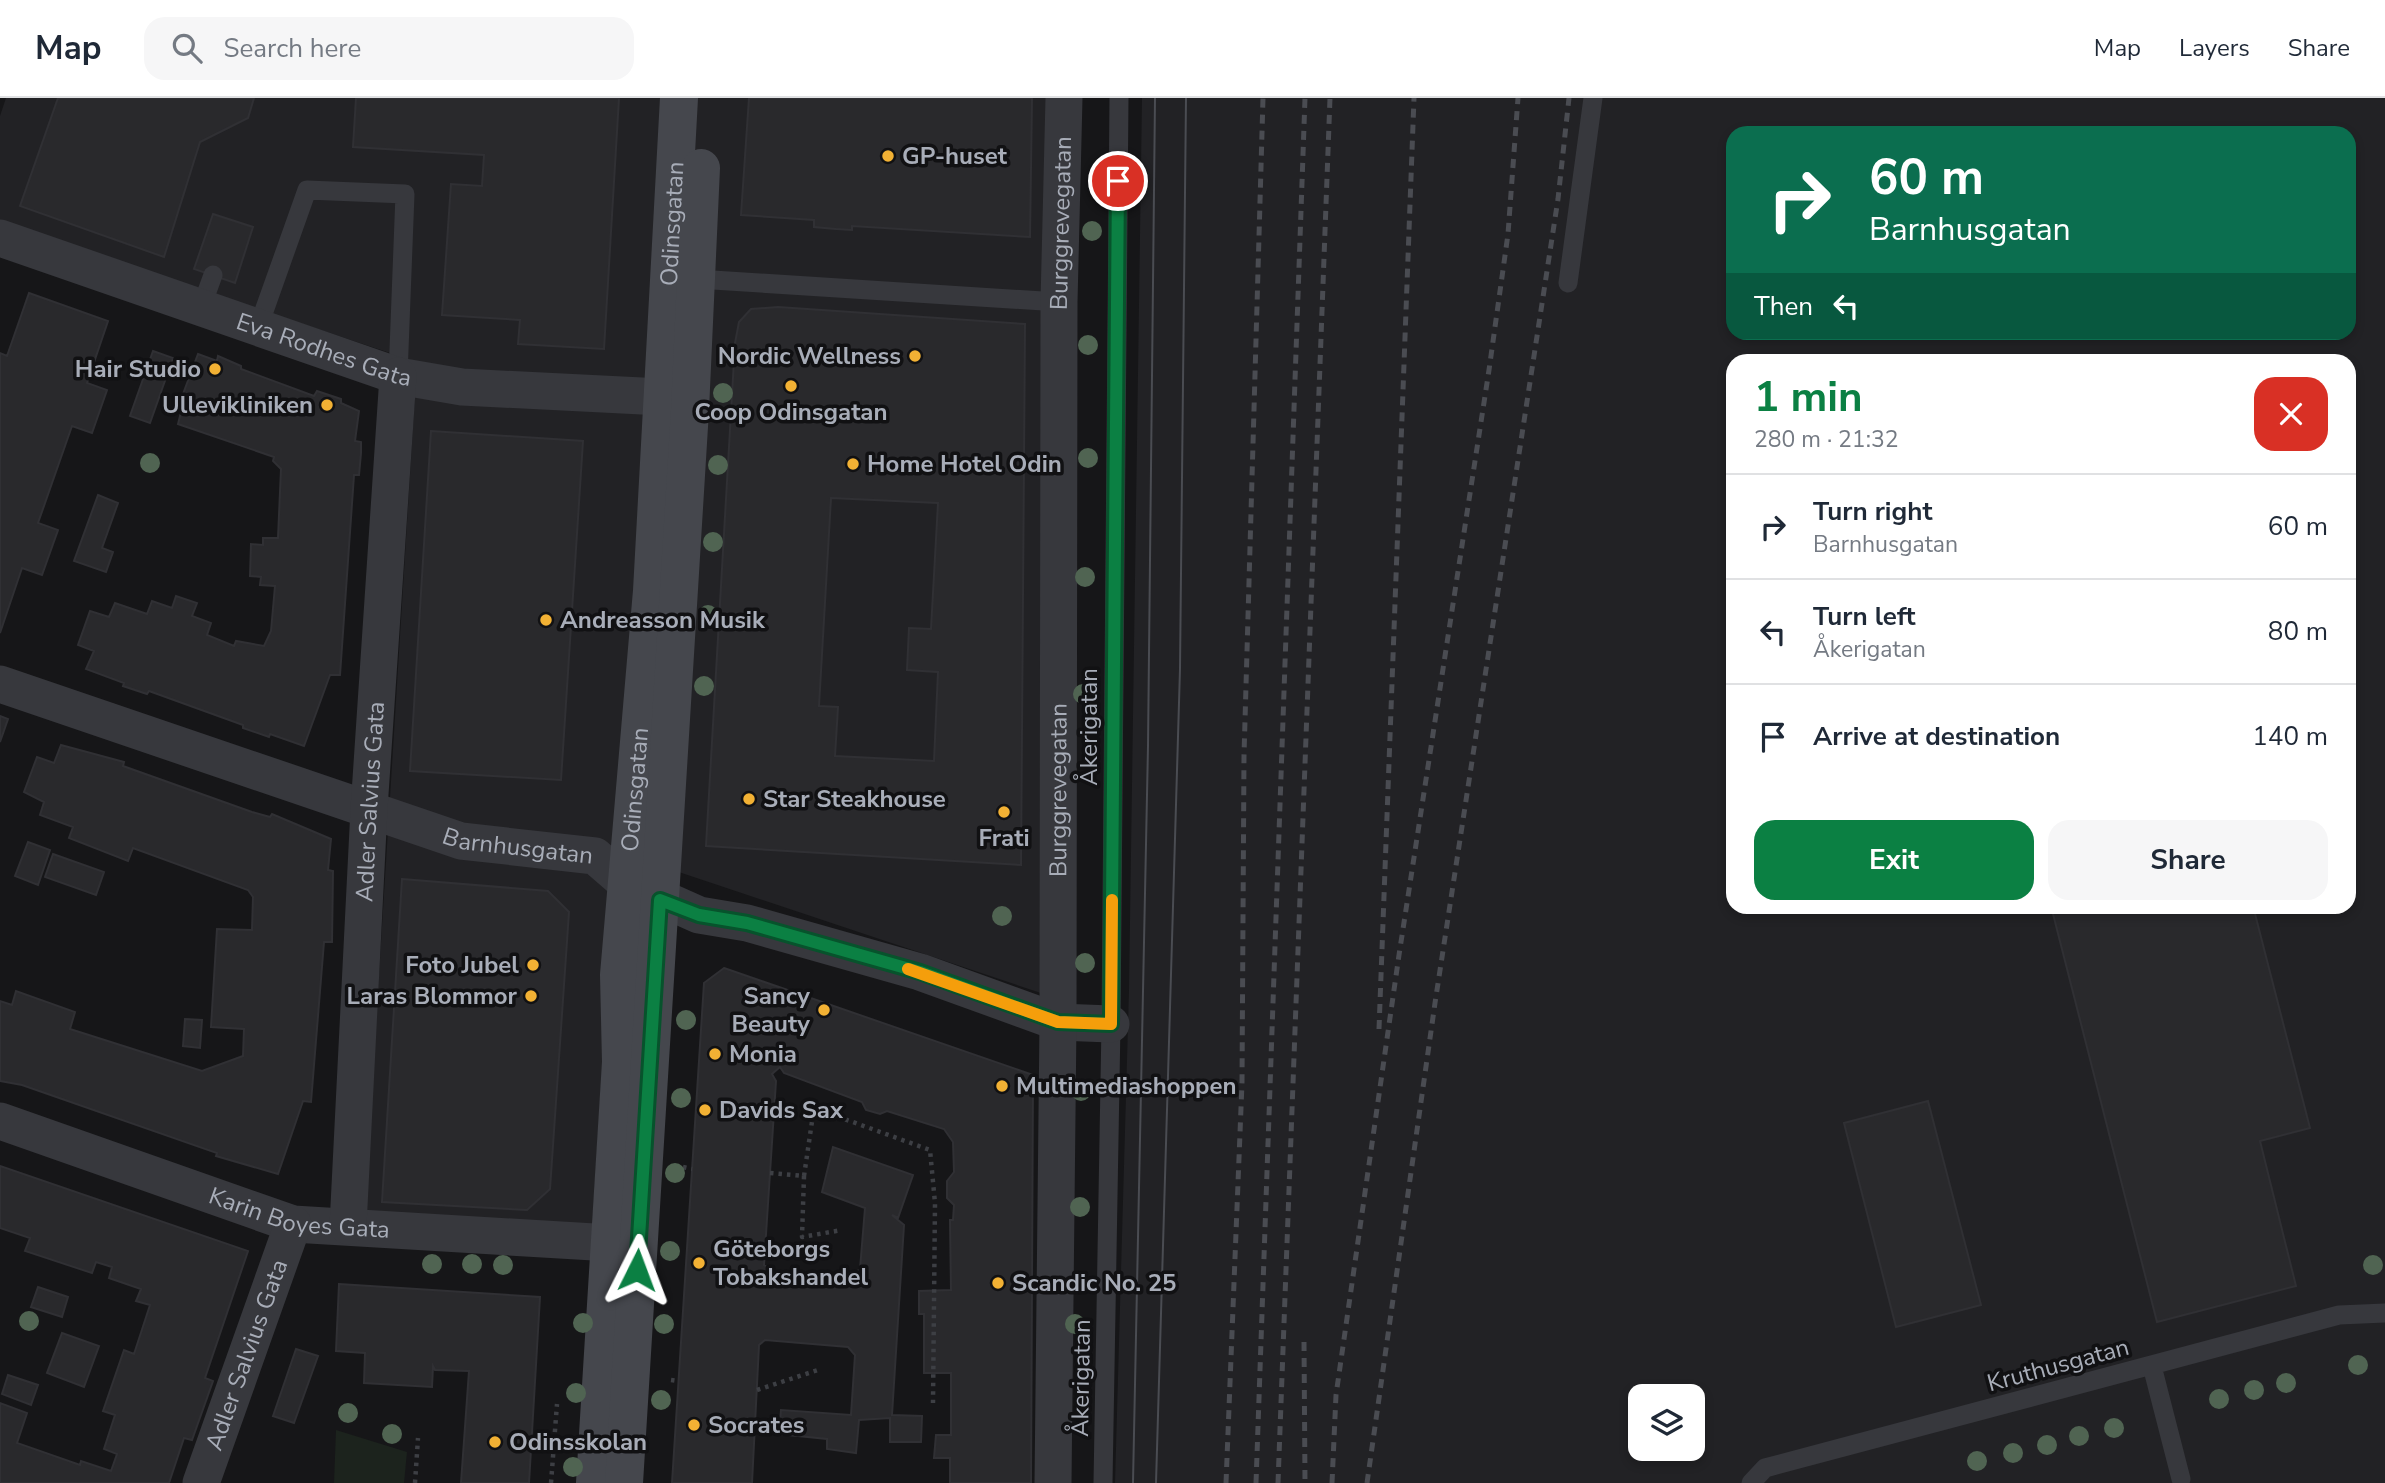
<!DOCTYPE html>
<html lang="en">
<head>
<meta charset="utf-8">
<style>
	:root { --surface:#fff; --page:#f6f6f7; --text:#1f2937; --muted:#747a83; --line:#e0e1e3; --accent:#0b8043 }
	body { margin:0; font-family:"Nunito Sans",sans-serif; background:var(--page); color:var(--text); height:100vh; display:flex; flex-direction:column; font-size:26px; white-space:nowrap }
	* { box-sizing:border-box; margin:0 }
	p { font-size:23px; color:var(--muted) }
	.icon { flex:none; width:38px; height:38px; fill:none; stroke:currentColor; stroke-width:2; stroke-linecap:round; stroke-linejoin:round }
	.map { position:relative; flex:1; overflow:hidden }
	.sheet { position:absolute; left:1726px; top:256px; width:630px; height:560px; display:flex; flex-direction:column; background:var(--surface); border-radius:21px; box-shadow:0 4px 10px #0003 }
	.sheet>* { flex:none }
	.banner { position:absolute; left:1726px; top:28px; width:630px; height:214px; border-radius:21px; box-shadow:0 4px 10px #0003; background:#0b6e4f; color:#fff; overflow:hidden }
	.controls { position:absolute; left:1628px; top:1286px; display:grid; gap:14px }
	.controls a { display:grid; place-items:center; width:77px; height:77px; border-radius:14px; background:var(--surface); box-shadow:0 4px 10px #0003; font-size:35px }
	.pin { position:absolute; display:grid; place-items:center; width:60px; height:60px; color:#fff; margin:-30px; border:4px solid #fff; border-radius:50%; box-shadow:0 2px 7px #0007 }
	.me { position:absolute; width:77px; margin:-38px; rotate:3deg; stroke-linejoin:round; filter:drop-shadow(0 0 5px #0008) }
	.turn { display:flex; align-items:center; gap:24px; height:147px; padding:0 28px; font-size:32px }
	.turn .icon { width:91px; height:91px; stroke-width:2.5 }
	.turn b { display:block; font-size:49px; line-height:60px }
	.then { display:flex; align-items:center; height:66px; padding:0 28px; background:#0003; gap:14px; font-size:26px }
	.round { display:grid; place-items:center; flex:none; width:74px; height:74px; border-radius:21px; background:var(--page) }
	.head { display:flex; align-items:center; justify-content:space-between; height:119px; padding:0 28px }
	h1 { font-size:42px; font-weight:700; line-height:52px; color:var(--accent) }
	.primary-button { display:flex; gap:14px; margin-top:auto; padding:14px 28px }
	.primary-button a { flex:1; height:80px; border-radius:21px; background:var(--accent); color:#fff; font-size:28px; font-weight:700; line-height:80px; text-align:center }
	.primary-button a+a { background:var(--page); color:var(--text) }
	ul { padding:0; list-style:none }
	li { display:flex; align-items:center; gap:21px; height:105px; padding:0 28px; border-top:2px solid var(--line) }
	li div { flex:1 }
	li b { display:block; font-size:26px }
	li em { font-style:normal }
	header { display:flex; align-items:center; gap:42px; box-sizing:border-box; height:98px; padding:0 35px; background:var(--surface); border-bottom:2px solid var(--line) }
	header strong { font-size:33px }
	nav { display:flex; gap:38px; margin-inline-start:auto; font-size:24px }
	.search { width:490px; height:63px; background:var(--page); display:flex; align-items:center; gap:18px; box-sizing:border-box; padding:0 24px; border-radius:21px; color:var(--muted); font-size:26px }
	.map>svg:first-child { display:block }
	.built { fill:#222225; fill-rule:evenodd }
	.green { fill:#1c231d }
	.building { fill:#29292c; stroke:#303034; stroke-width:2; fill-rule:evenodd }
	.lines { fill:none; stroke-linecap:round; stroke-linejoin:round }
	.path { stroke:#3d3f44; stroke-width:4.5; stroke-dasharray:3.5 5; stroke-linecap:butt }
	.lane { stroke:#37383d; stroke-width:19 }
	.street { stroke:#37383d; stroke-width:37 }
	.secondary { stroke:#45474d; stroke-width:38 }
	.tram { stroke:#4a4c52; stroke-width:2 }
	.rail { stroke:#4a4c52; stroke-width:5; stroke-dasharray:9 7; stroke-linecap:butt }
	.tree { fill:#506452 }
	.route-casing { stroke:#07532c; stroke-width:18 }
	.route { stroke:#0b8043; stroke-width:12 }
	.slow { stroke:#f59e0b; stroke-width:12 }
	.poi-dot { fill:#f2b134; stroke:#111113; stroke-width:2.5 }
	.labels { text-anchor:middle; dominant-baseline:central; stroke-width:7; stroke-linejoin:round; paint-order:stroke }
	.poi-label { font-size:24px; font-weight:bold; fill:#a8adb8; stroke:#111113; text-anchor:start }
	.street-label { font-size:24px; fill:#a8adb8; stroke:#111113 }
</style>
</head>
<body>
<header>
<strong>Map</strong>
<div class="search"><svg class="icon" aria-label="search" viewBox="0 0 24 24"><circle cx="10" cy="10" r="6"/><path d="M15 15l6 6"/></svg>Search here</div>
<nav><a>Map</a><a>Layers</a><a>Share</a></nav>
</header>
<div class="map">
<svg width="2385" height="1385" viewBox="0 0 2385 1385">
	<rect width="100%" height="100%" fill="#161618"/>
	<!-- built -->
	<path class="built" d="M6,0H1075L1068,904L616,753L592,1129L364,1119L417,264L0,125V18Z
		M1142,0H2385V1385H1115L1129,892ZM1732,35H2348V234H1732ZM1732,262H2348V808H1732ZM1640,1298H1692V1351H1640Z"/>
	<!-- green -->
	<path class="green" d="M336,1332L407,1354L404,1385H334Z"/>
	<!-- building -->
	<path class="building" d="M58,0H254L248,20L200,44L164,159L20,108Z
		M356,0H619L604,251L518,246L520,222L442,217L451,86L482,88L484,57L353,49Z
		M749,0H1032L1030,139L852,128V132L836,131L814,129V122L741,117Z
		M213,116L253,129L235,185L194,171Z
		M29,195L108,223L87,285L107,292L92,335L72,328L38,425L58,432L42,477L22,470L0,535V255L7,258Z
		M778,209L1025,226L1021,767L706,748L735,245L739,224L751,211ZM831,400L938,405L931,531L909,530L907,572L938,574L934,663L835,658L838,609L819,608Z
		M153,253L173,260L150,325L130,318Z
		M198,256L217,263L218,258L241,268V271L314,298L317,293L341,301V305L359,313L355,343L361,344V355L359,377H354L340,577H330L304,648L270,636L269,639L243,630V627L149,593L147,596L123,588L124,585L86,571L94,553L78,547L90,513L109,519L115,505L147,516L152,503L172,510L176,498L197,505L192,518L211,525L207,537L234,548L236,543L264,548L271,533L275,488L260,487L261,479L250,478L251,446L263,447V440H278L281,371L273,363L274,359L178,326L181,314L177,312Z
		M431,333L583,343L561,682L410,673Z
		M98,397L118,405L102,450L113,454L106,474L74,463Z
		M0,618L8,621L0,644Z
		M61,647L124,664L123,668L252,714L270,719L272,716L331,741L328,772L333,773L332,844H324L311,1004L303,1003L278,1076L216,1058L217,1055L22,987L0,983V903L12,907L16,893L75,914L70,931L202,973L243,958L244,931L211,929L217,831L252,832L253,799L248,792L133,750L128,763L69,740L73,729L40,717L44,704L24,694L37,659L54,665Z
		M28,744L50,752L38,787L15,778Z
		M53,756L104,774L96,797L45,779Z
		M402,781L548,793L569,814L550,1091L527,1112L382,1104Z
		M2051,808H2253L2310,1030L2260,1043L2296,1188L2157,1224Z
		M724,870L1033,977L1031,1385H950V1360H934L936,1337H951V1275H924V1216H919V1193L951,1192L950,1122H953L954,1107L947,1100V1083L954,1074L953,1044L944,1031L887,1013L880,1016L866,1012L862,1004L784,975L780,969L772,976L776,983L764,1167L773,1173L850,1179L860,1171L865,1110L822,1094L833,1049L913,1077L898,1120L892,1117L904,1127L892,1317L922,1318L921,1344H890V1320L859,1322L856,1355L827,1351V1341L779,1336L781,1312L851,1317L855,1257L848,1249L765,1242L759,1247L752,1385H672L704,885Z
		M185,921L202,922L200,950L183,948Z
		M1928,1003L1981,1207L1896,1229L1844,1025Z
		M0,1068L248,1153L205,1280L213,1283L192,1342L184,1340L169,1385H0V1305L27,1315L17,1345L80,1367L81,1363L111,1373L117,1356L104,1351L115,1317L103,1313L124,1252L134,1256L150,1207L136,1203L141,1191L109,1180L112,1169L96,1164L92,1175L25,1153L30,1140L0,1130Z
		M339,1186L540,1199L529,1385H461L469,1273L435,1272L433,1268L432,1289L364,1285L365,1255L336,1253Z
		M38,1189L68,1199L62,1219L31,1209Z
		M62,1235L99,1248L84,1289L47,1275Z
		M296,1251L318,1258L294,1325L273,1318Z
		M8,1277L38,1287L31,1307L2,1296Z"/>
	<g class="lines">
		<!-- path -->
		<path class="path" d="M683,1069L692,1071
			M770,1075L804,1078L802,1139L842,1132
			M804,1078L814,1010L930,1052L935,1105L933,1305
			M671,1282L678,1283
			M757,1292L821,1271
			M415,1385L418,1340
			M551,1385L557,1306"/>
		<!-- lane -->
		<path class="lane" d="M697,181L1059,204
			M1568,185L1593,0
			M201,210L213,177
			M258,230L307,92L405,96L398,278
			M2152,1268L2181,1381
			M1103,1385L1111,926L1119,0
			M1751,1385L1765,1370L2339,1217L2385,1215"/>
		<!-- street -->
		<g class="street">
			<path id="s1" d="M0,140L398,278L462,289L662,299"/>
			<path id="s2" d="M0,586L461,743L595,758L625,784L699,817L747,825L920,874L1058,924L1111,926"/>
			<path id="s3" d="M0,1023L293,1126L611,1145"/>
			<path id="s4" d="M348,1128L369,711L398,278"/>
			<path id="s5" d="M201,1385L293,1126"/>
			<path id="s6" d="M1053,1385L1058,924L1059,204L1064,0"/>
		</g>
		<!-- secondary -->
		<g class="secondary">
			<path id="s7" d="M595,1385L621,964L619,877L652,493L679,0"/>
			<path d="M624,1385L690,312L701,70"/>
		</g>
		<!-- tram -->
		<path class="tram" d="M1133,1385L1148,648L1155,0
			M1156,1385L1180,571L1186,0"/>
		<!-- rail -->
		<path class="rail" d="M1379,931L1414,0
			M1304,1244L1305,1385
			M1226,1385L1242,985L1244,657L1263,0
			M1256,1385L1305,0
			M1278,1385L1330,0
			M1332,1385L1336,1297L1399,857L1489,272L1508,136L1518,0
			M1367,1385L1435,905L1558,101L1569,0"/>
	</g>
	<!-- trees -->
	<g class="tree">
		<circle cx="1092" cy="133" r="10"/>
		<circle cx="1088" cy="247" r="10"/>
		<circle cx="723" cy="295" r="10"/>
		<circle cx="1088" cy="360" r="10"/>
		<circle cx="150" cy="365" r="10"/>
		<circle cx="718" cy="367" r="10"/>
		<circle cx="713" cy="444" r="10"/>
		<circle cx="1085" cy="479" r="10"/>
		<circle cx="708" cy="517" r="10"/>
		<circle cx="704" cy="588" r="10"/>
		<circle cx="1083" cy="596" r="10"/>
		<circle cx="1002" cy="818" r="10"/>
		<circle cx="1085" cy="865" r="10"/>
		<circle cx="686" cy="922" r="10"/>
		<circle cx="1081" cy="993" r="10"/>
		<circle cx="681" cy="1000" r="10"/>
		<circle cx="675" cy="1075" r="10"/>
		<circle cx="1080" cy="1109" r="10"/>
		<circle cx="670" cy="1153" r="10"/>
		<circle cx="432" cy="1166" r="10"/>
		<circle cx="472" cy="1166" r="10"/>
		<circle cx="503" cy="1167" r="10"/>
		<circle cx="2373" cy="1167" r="10"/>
		<circle cx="29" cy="1223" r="10"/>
		<circle cx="583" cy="1225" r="10"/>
		<circle cx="664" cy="1226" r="10"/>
		<circle cx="1075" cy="1226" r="10"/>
		<circle cx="2358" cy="1267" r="10"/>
		<circle cx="2286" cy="1285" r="10"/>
		<circle cx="2254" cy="1292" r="10"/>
		<circle cx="576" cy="1295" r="10"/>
		<circle cx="2219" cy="1301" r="10"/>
		<circle cx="661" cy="1302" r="10"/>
		<circle cx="348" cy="1315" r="10"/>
		<circle cx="2114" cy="1330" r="10"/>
		<circle cx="392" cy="1336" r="10"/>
		<circle cx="2079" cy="1338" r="10"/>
		<circle cx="2047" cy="1347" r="10"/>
		<circle cx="2013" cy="1355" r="10"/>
		<circle cx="1977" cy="1363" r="10"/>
		<circle cx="573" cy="1369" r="10"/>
	</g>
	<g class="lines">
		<defs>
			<path id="route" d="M637,1172L660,802L699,817L747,825L920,874L1058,924L1111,926L1118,83"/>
		</defs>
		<!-- route casing -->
		<use href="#route" class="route-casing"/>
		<!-- route -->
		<use href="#route" class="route"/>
		<!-- slow -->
		<path class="slow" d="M908,871L1058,924L1111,926L1112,802"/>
	</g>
	<!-- markers -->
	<g class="poi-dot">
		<circle cx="888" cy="58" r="7"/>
		<circle cx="915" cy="258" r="7"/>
		<circle cx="215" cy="271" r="7"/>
		<circle cx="791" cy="288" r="7"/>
		<circle cx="327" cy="307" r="7"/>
		<circle cx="853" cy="366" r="7"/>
		<circle cx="546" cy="522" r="7"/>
		<circle cx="749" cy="701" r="7"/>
		<circle cx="1004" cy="714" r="7"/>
		<circle cx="533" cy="867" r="7"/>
		<circle cx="531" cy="898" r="7"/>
		<circle cx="824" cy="912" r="7"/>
		<circle cx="715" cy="956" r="7"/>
		<circle cx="1002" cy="988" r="7"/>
		<circle cx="705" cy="1012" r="7"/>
		<circle cx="699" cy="1165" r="7"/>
		<circle cx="998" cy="1185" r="7"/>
		<circle cx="694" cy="1327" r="7"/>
		<circle cx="495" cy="1344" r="7"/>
	</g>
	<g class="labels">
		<!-- poi labels -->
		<g class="poi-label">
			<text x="902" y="58">GP-huset</text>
			<text x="901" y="258" text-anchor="end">Nordic Wellness</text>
			<text x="201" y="271" text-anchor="end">Hair Studio</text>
			<text x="313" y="307" text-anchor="end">Ullevikliniken</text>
			<text x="791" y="314" text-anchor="middle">Coop Odinsgatan</text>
			<text x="867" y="366">Home Hotel Odin</text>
			<text x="560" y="522">Andreasson Musik</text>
			<text x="763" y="701">Star Steakhouse</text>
			<text x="1004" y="740" text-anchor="middle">Frati</text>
			<text x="519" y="867" text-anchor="end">Foto Jubel</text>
			<text x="517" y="898" text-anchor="end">Laras Blommor</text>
			<text x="810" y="898" text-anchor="end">Sancy<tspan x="810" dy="28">Beauty</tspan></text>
			<text x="729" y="956">Monia</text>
			<text x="1016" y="988">Multimediashoppen</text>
			<text x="719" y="1012">Davids Sax</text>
			<text x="713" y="1151">Göteborgs<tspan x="713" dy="28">Tobakshandel</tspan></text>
			<text x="1012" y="1185">Scandic No. 25</text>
			<text x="708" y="1327">Socrates</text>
			<text x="509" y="1344">Odinsskolan</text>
		</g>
		<!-- street labels -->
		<g class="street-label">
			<text stroke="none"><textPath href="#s6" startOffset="1260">Burggrevegatan</textPath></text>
			<text stroke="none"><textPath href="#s7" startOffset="1262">Odinsgatan</textPath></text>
			<text stroke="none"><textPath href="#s1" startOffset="343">Eva Rodhes Gata</textPath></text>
			<text transform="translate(1089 629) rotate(-90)">Åkerigatan</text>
			<text stroke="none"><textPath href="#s7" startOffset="695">Odinsgatan</textPath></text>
			<text stroke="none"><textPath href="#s6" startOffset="693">Burggrevegatan</textPath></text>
			<text stroke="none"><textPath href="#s4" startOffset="425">Adler Salvius Gata</textPath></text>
			<text stroke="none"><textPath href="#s2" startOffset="544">Barnhusgatan</textPath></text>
			<text stroke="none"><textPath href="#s3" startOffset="315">Karin Boyes Gata</textPath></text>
			<text stroke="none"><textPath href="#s5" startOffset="136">Adler Salvius Gata</textPath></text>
			<text transform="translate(2058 1267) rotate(-15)">Kruthusgatan</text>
			<text transform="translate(1081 1280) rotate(-89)">Åkerigatan</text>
		</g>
	</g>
</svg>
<div class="controls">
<a><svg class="icon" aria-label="layers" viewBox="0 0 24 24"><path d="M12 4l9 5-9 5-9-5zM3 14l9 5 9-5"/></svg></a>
</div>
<div class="pin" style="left:1118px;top:83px;background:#d93025"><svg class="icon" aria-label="arrive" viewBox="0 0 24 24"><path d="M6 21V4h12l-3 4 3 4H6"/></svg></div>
<svg class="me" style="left:637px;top:1172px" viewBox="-20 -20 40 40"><path d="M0-17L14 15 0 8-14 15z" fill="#0b8043" stroke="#fff" stroke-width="4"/></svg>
<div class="banner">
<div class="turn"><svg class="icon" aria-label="right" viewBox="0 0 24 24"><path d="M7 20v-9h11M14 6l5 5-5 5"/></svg><div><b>60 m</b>Barnhusgatan</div></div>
<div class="then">Then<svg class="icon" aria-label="left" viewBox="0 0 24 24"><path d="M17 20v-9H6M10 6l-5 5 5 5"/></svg></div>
</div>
<section class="sheet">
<div class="head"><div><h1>1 min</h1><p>280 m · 21:32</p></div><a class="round" style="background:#d93025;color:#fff"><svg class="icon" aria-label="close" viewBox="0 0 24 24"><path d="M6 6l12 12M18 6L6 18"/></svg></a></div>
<ul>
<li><svg class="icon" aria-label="right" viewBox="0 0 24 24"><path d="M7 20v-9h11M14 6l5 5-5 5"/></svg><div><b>Turn right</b><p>Barnhusgatan</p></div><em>60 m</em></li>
<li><svg class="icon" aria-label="left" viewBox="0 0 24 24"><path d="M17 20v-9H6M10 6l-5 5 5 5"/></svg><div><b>Turn left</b><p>Åkerigatan</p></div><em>80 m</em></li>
<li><svg class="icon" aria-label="arrive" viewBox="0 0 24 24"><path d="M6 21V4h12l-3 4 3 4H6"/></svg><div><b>Arrive at destination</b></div><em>140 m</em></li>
</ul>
<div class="primary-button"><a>Exit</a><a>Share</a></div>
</section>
</div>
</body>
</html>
